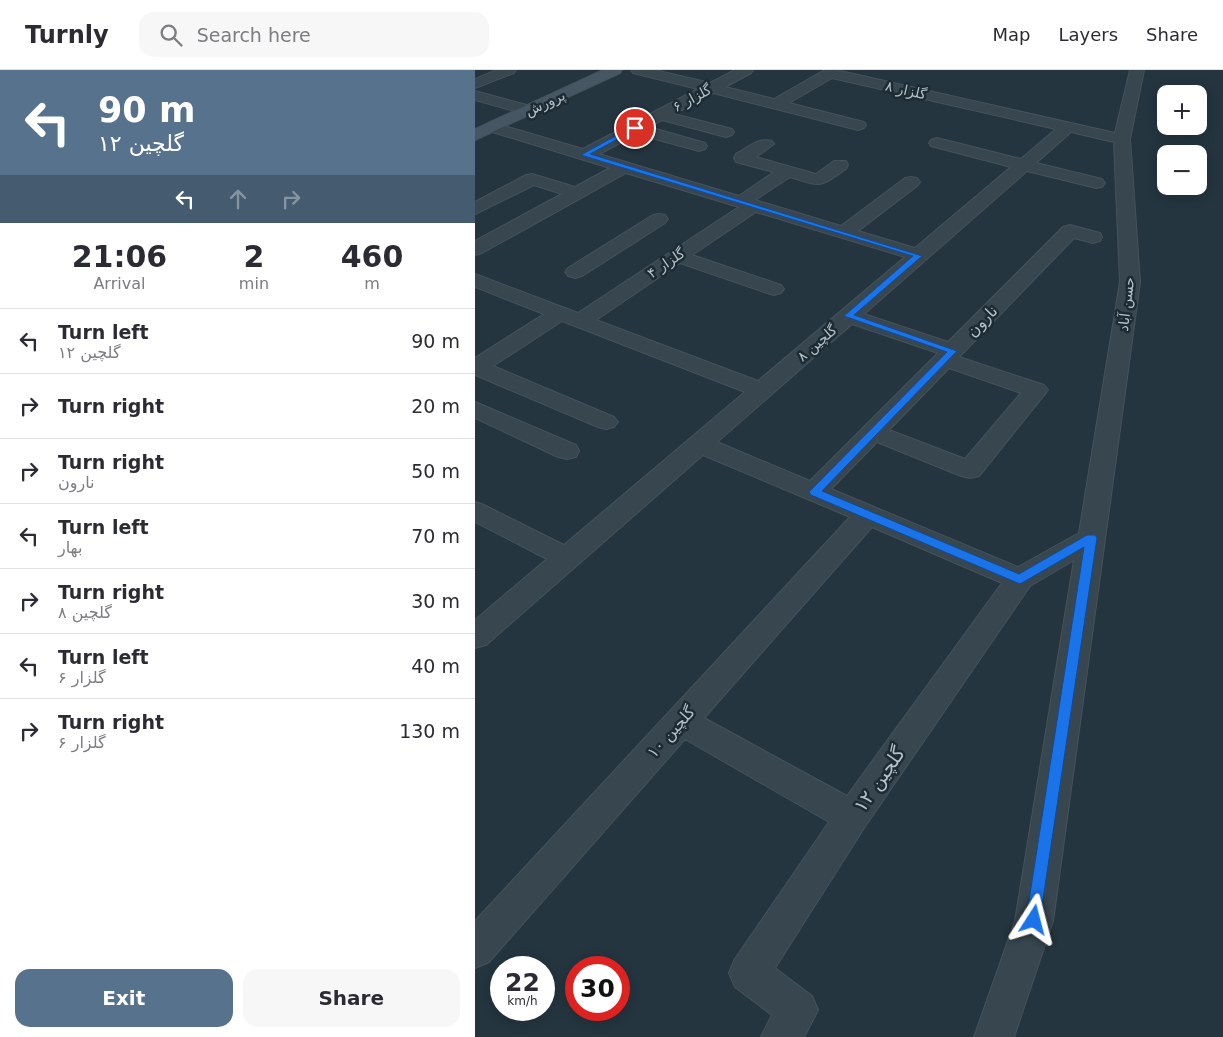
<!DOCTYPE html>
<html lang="en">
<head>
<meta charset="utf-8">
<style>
	:root { --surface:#fff; --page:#f7f7f7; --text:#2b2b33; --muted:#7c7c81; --line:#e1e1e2; --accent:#56728c }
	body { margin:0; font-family:"DejaVu Sans",Cairo,sans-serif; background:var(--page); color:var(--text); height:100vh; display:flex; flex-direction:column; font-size:19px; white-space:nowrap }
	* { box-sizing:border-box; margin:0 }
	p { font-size:16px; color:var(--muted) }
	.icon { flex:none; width:28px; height:28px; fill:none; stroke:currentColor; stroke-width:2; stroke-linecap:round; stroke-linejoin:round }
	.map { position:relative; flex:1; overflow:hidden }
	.drawer { display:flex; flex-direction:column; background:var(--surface); width:475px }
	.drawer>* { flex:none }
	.top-card { background:#56728c; color:#fff; overflow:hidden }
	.fabs { position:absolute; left:682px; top:15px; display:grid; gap:10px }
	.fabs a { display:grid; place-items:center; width:50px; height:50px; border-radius:10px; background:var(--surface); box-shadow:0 2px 12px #0003; font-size:25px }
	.speed { position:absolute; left:15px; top:886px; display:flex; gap:10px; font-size:25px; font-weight:700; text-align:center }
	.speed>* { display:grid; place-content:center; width:65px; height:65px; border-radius:50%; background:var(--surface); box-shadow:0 2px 12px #0003; line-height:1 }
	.speed small { font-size:12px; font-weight:400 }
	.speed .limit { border:8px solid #d22; background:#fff; color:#111 }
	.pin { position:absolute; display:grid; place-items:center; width:42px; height:42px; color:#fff; margin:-21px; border:2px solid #fff; border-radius:50%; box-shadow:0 1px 5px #0007 }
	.me { position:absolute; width:55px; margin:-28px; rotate:9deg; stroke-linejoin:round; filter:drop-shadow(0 0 4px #0008) }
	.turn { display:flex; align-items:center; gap:18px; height:105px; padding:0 15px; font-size:22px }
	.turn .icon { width:65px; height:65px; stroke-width:2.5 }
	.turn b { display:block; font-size:35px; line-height:42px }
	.lanes { display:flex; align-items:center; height:48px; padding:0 15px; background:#0003; justify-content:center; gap:25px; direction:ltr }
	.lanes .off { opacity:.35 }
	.eta { display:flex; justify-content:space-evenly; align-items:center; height:85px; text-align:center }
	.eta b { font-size:30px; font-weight:700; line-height:35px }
	.cta { display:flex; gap:10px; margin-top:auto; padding:10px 15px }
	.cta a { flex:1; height:58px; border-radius:15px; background:var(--accent); color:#fff; font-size:20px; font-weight:700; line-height:58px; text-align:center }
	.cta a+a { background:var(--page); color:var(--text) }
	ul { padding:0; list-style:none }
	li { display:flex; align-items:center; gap:15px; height:65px; padding:0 15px; border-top:1px solid var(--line) }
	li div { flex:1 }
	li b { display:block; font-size:19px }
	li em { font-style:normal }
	header { display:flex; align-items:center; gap:30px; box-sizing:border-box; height:70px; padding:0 25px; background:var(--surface); border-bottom:1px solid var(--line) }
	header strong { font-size:24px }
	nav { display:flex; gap:28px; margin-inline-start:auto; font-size:18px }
	.search { width:350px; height:45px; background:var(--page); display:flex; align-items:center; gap:12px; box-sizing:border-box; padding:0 18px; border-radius:15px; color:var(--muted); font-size:19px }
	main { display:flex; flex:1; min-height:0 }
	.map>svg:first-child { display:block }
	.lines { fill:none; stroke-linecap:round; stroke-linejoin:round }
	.street-casing { stroke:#45525b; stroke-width:2 }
	.secondary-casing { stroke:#45525b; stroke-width:2 }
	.street { fill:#38464f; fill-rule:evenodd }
	.secondary { fill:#465662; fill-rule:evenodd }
	.route { fill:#1a73e8; stroke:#114b97 }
	.labels { text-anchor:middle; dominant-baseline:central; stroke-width:5; stroke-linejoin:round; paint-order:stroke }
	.far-street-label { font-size:14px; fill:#b5c1ca; stroke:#1d2b34 }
	.street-label { font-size:16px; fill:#b5c1ca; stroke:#1d2b34 }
	.near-street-label { font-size:19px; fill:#b5c1ca; stroke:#1d2b34 }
</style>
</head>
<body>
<header>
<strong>Turnly</strong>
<div class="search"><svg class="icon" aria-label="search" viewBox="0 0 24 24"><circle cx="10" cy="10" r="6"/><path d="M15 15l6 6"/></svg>Search here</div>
<nav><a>Map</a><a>Layers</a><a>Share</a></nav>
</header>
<main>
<section class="drawer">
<div class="top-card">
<div class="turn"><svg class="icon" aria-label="left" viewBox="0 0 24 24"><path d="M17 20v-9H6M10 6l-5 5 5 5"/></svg><div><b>90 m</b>گلچین ۱۲</div></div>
<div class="lanes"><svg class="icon" aria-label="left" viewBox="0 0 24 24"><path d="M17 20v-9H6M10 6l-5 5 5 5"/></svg><svg class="icon off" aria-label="ahead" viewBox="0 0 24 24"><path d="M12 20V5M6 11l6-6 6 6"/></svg><svg class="icon off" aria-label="right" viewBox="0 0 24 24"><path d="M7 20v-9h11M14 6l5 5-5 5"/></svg></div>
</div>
<div class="eta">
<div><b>21:06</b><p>Arrival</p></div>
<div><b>2</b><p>min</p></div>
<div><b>460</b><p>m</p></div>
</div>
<ul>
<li><svg class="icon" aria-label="left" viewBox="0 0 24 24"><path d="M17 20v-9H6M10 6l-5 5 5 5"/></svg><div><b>Turn left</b><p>گلچین ۱۲</p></div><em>90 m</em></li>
<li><svg class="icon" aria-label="right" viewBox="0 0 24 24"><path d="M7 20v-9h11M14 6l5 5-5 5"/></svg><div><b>Turn right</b></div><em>20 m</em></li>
<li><svg class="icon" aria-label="right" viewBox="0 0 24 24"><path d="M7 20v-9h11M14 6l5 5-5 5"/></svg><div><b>Turn right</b><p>نارون</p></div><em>50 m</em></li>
<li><svg class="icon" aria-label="left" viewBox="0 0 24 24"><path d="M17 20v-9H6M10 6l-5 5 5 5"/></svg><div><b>Turn left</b><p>بهار</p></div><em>70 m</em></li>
<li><svg class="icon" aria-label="right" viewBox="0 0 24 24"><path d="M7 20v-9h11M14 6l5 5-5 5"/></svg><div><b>Turn right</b><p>گلچین ۸</p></div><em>30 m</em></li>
<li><svg class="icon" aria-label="left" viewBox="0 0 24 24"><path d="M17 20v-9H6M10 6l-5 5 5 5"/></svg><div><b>Turn left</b><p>گلزار ۶</p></div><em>40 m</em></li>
<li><svg class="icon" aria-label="right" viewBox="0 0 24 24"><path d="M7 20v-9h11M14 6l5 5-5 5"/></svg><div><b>Turn right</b><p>گلزار ۶</p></div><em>130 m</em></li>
</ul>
<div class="cta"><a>Exit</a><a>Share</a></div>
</section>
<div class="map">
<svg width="748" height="967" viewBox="0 0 748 967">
	<rect width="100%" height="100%" fill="#24353f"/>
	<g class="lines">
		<defs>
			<path id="street" d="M22,0H41L39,3L0,18V9Z
				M156,0H180L235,13L260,0H278L276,3L250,17L299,29L350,0H361L640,63L655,0H669L655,69L665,212L578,851L539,967H499L540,851L599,490L555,516L389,758L300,898L337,926L343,940L329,967H286L297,945L260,917L254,903L260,889L354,752L210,669L14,892L0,898V851L375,447L228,385L11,575L0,578V550L72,489L0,452V432L9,435L89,475L270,322L87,251L18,296L139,347L143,352L139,357L131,359L123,357L0,305V288L69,244L0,217V204L103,243L264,137L151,103L7,183L0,185V171L87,124L59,115L0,144V132L51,105L57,104L100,117L135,98L11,60L9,57L11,54H23L108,79L223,19L158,3ZM357,8L581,59L546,89L462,68L456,70L454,73L456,76L536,97L440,178L383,161L442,116L445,112L442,108L436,107L430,108L366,156L280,130L315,107C348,117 343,118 371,99L373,95L371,91H359L341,104L281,87L299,74L297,71C284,67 272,78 261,84L259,88L261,92L299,102L264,126L124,84L162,64L224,81L230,79L232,76L230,73L174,57L187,50L251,67L257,65L259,62L257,59L199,44L238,23L383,60L389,58L391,55L389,52L314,33ZM596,62L639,72L645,212L604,463L543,497L356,419L402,372L486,406L495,408L504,406L573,320L569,315L484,287L599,168L618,173L625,171L627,167L625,163L595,155L588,157L473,272L389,244L552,101L621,118L627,117L630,113L627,109L561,93ZM281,142L430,187L283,311L121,250L205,193L292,223L299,225L306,223L309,219L306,215L217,185ZM377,254L463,283L335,411L242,372ZM474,298L546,323L490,389L414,360ZM397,457L527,513L372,726L229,648Z
				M0,21L59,37L62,40L59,43L54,45L0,30Z
				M184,144L190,145L193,149L190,153L107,206L100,208L93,206L90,202L93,198L178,145Z
				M0,332L101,375L104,381L101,387L92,389L83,387L0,348Z"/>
			<path id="secondary" d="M128,0H147L145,3L0,70V59Z"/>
		</defs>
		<!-- street casing -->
		<use href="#street" class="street-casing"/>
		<!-- secondary casing -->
		<use href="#secondary" class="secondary-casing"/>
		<!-- street -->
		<use href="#street" class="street"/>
		<!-- secondary -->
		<use href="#secondary" class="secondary"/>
	</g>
	<!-- route -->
	<path class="route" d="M157,57L163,58L115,84L447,186L379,245L482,281L347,421L544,504L612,465H620L622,468L564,856L559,858L553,856L551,850L609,477L545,514L336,425L334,422L336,420L472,282L369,246L438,186L106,85Z"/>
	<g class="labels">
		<!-- far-street labels -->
		<g class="far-street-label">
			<text transform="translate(431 20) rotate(13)">گلزار ۸</text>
			<text transform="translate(217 28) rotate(-28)">گلزار ۶</text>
			<text transform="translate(70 33) rotate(-25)">پرورش</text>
			<text transform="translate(191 193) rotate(-34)">گلزار ۴</text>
			<text transform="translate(651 234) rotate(-83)">حسن آباد</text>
			<text transform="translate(342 273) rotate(-41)">گلچین ۸</text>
		</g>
		<!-- street labels -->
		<g class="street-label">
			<text transform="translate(507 251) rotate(-46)">نارون</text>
			<text transform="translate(196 662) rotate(-48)">گلچین ۱۰</text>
		</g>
		<!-- near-street labels -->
		<g class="near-street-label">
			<text transform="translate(404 709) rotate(-55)">گلچین ۱۲</text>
		</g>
	</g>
</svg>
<div class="fabs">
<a>+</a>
<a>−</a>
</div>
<div class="speed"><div>22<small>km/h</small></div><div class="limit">30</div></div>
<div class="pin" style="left:160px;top:58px;background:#d93025"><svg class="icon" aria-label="arrive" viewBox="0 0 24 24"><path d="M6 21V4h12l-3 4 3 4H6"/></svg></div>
<svg class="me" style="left:559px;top:850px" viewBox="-20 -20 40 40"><path d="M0-17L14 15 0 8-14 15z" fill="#1a73e8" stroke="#fff" stroke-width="4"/></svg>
</div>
</main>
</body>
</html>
